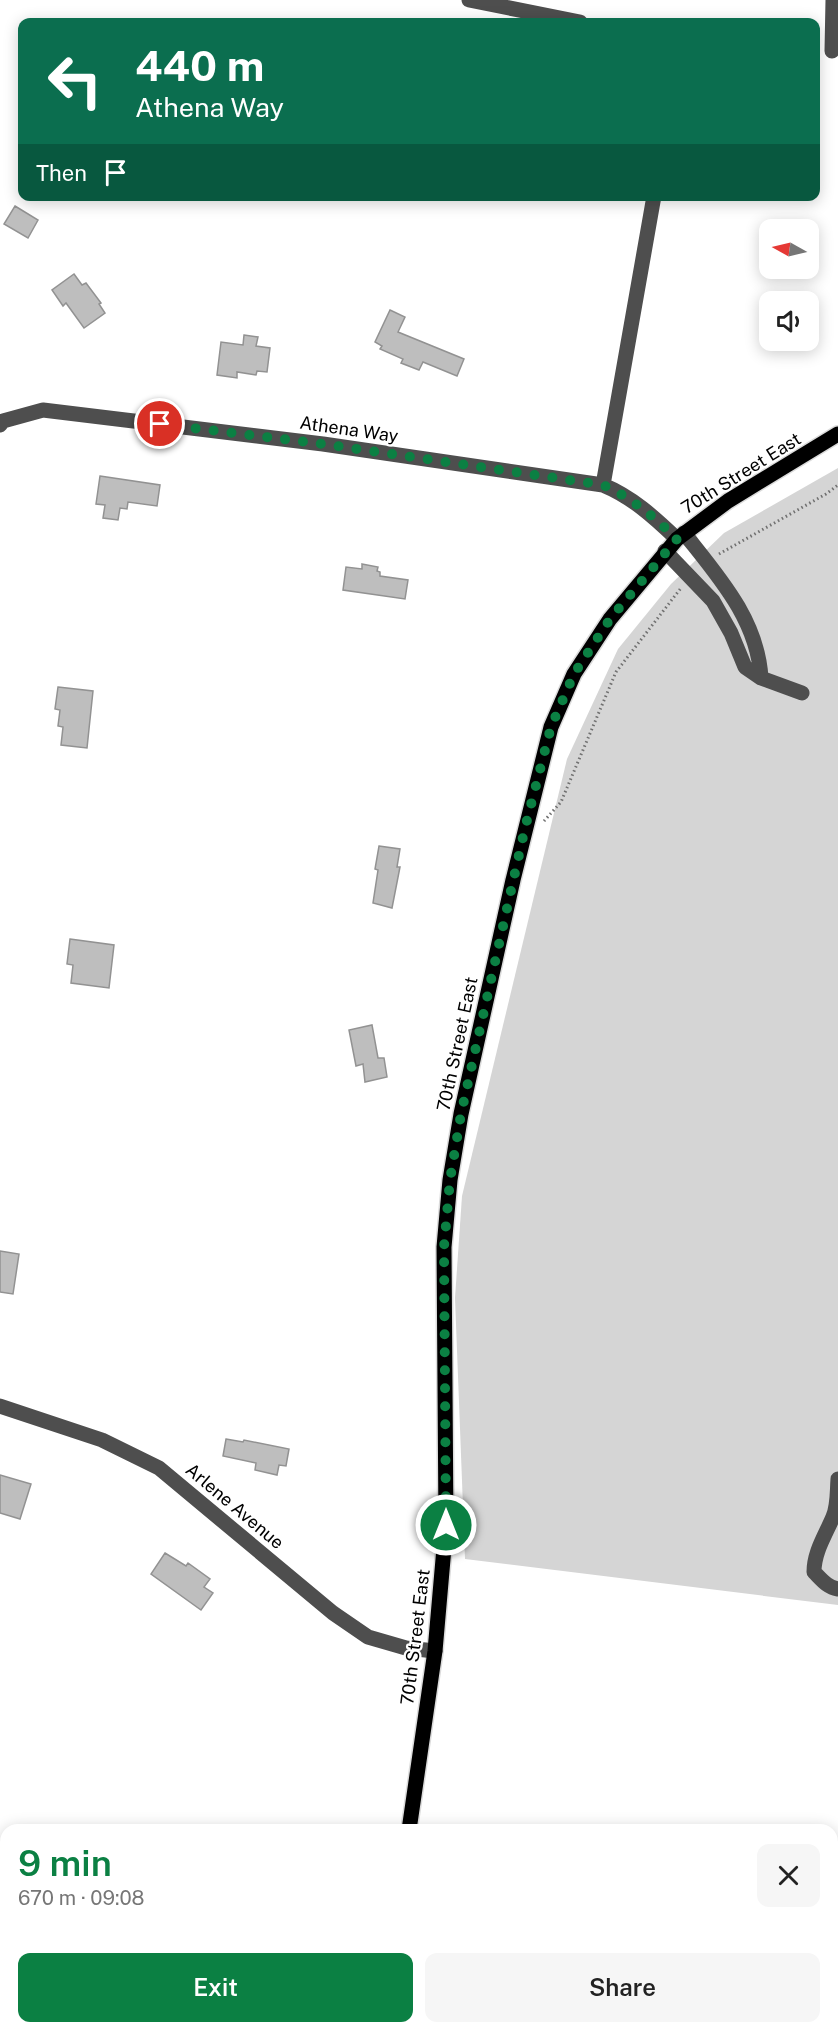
<!DOCTYPE html>
<html lang="en">
<head>
<meta charset="utf-8">
<style>
	:root { --surface:#fff; --page:#f6f6f6; --text:#222; --muted:#767676; --accent:#0b8043 }
	body { margin:0; font-family:"Public Sans",sans-serif; background:var(--page); color:var(--text); height:100vh; display:flex; flex-direction:column; font-size:22px; white-space:nowrap }
	* { box-sizing:border-box; margin:0 }
	p { font-size:20px; color:var(--muted) }
	.icon { flex:none; width:33px; height:33px; fill:none; stroke:currentColor; stroke-width:2; stroke-linecap:round; stroke-linejoin:round }
	.map { position:relative; flex:1; overflow:hidden }
	.panel { position:absolute; left:0px; top:1824px; width:838px; height:210px; display:flex; flex-direction:column; background:var(--surface); border-radius:18px 18px 0 0; box-shadow:0 3px 15px #0003 }
	.panel>* { flex:none }
	.guide { position:absolute; left:18px; top:18px; width:802px; height:183px; border-radius:12px; box-shadow:0 3px 15px #0003; background:#0b6e4f; color:#fff; overflow:hidden }
	.needle { width:39px; rotate:278deg }
	.controls { position:absolute; left:759px; top:219px; display:grid; gap:12px }
	.controls a { display:grid; place-items:center; width:60px; height:60px; border-radius:12px; background:var(--surface); box-shadow:0 3px 15px #0003; font-size:30px }
	.pin { position:absolute; display:grid; place-items:center; width:51px; height:51px; color:#fff; margin:-26px; border:3px solid #fff; border-radius:50%; box-shadow:0 2px 6px #0007 }
	.me { position:absolute; width:66px; margin:-33px; rotate:0deg; stroke-linejoin:round; filter:drop-shadow(0 0 4px #0008) }
	.turn { display:flex; align-items:center; gap:21px; height:126px; padding:0 18px; font-size:27px }
	.turn .icon { width:78px; height:78px; stroke-width:2.5 }
	.turn b { display:block; font-size:42px; line-height:51px }
	.then { display:flex; align-items:center; height:57px; padding:0 18px; background:#0003; gap:12px; font-size:22px }
	.round { display:grid; place-items:center; flex:none; width:63px; height:63px; border-radius:12px; background:var(--page) }
	.headline { display:flex; align-items:center; justify-content:space-between; height:102px; padding:0 18px }
	h1 { font-size:36px; font-weight:600; line-height:45px; color:var(--accent) }
	.primary-button { display:flex; gap:12px; margin-top:auto; padding:12px 18px }
	.primary-button a { flex:1; height:69px; border-radius:12px; background:var(--accent); color:#fff; font-size:24px; font-weight:600; line-height:69px; text-align:center }
	.primary-button a+a { background:var(--page); color:var(--text) }
	.map>svg:first-child { display:block }
	.green { fill:#d5d5d5 }
	.building { fill:#bebebe; stroke:#929292; stroke-width:1.5 }
	.lines { fill:none; stroke-linecap:round; stroke-linejoin:round }
	.major-casing { stroke:#dbdbdb; stroke-width:18 }
	.path { stroke:#707070; stroke-width:3; stroke-dasharray:1.5 3; stroke-linecap:butt }
	.minor { stroke:#4e4e4e; stroke-width:15 }
	.major { stroke:#000; stroke-width:15 }
	.route { stroke:#0b8043; stroke-width:10; stroke-dasharray:0 18 }
	.labels { text-anchor:middle; dominant-baseline:central; stroke-width:4.5; stroke-linejoin:round; paint-order:stroke }
	.street-label { font-size:18px; fill:#000; stroke:#fff }
</style>
</head>
<body>
<div class="map">
<svg width="838" height="2034" viewBox="0 0 838 2034">
	<rect width="100%" height="100%" fill="#fff"/>
	<!-- green -->
	<path class="green" d="M838,468V1605L465,1559L455,1298L462,1196L567,759L618,649L671,584L724,533Z"/>
	<!-- building -->
	<path class="building" d="M15,206L38,220L28,238L4,224Z
		M74,274L82,285L86,283L101,303L99,304L105,313L84,328L66,303L63,306L52,290Z
		M390,310L405,317L398,332L464,359L457,376L423,362L419,370L401,363L403,359L380,349L382,346L375,342Z
		M244,335L258,337L256,346L270,348L267,372L257,371L256,375L237,372V378L217,375L221,342L243,345Z
		M100,476L160,485L157,506L128,502L127,509L120,508L118,520L103,518L105,505L96,504Z
		M362,564L378,567L377,571L380,572V576L408,580L405,599L343,590L346,567L362,569Z
		M58,687L93,691L87,748L61,745L63,727L58,726L60,710L55,709Z
		M379,846L400,849L397,867H400L392,908L373,903L378,870L375,869Z
		M70,939L114,945L109,988L71,983L73,965L67,964Z
		M372,1025L378,1058H384L387,1077L365,1082L363,1064L356,1066L349,1030Z
		M0,1251L19,1254L13,1294L0,1292Z
		M226,1439L243,1442L244,1440L289,1449L286,1466L279,1465L277,1475L255,1470L256,1463L223,1456Z
		M0,1475L31,1484L20,1519L0,1513Z
		M165,1553L186,1566L188,1563L210,1579L204,1587L213,1593L201,1610L151,1574Z"/>
	<g class="lines">
		<defs>
			<path id="major" d="M409,1830L435,1651L446,1525L444,1247L450,1180L461,1114L513,880L551,727L574,674L610,619L677,539L728,501L838,434
				M379,2034L380,2028"/>
		</defs>
		<!-- major casing -->
		<use href="#major" class="major-casing"/>
		<!-- path -->
		<path class="path" d="M719,554L826,494L838,485
			M544,821L561,802L616,672L681,588"/>
		<!-- minor -->
		<path class="minor" d="M469,0L580,22
			M832,51L833,0
			M0,425L3,421L43,410L323,444L603,485C632,497 654,517 677,539
			M603,485L654,196
			M684,533C718,576 758,620 761,678
			M665,551L713,601L731,633L745,667L761,678L802,693
			M0,1406L102,1440L159,1468L333,1613L368,1637L406,1648L435,1651
			M838,1479C837,1492 838,1505 833,1517C825,1536 814,1552 814,1572C822,1580 827,1587 838,1589
			M0,2024L6,2025
			M17,2028L41,2034
			M691,2028L735,2034"/>
		<!-- major -->
		<use href="#major" class="major"/>
	</g>
	<g class="lines">
		<!-- route -->
		<path class="route" d="M160,424L323,444L603,485C632,498 654,517 677,539L610,619L574,674L551,727L525,828L461,1114L450,1180L444,1247L446,1525"/>
	</g>
	<g class="labels">
		<!-- street labels -->
		<g class="street-label">
			<text transform="translate(349 429) rotate(8)">Athena Way</text>
			<text transform="translate(741 473) rotate(-32)">70th Street East</text>
			<text transform="translate(457 1044) rotate(-78)">70th Street East</text>
			<text transform="translate(235 1506) rotate(40)">Arlene Avenue</text>
			<text transform="translate(415 1637) rotate(-83)">70th Street East</text>
		</g>
	</g>
</svg>
<div class="controls">
<a><svg class="needle" viewBox="-14 -14 28 28"><path d="M0-13l5 13h-10z" fill="#e53935"/><path d="M0 13l5-13h-10z" fill="#767676"/></svg></a>
<a><svg class="icon" aria-label="sound" viewBox="0 0 24 24"><path d="M4 9h4l5-4v14l-5-4H4zM17 9q2 3 0 6"/></svg></a>
</div>
<div class="pin" style="left:160px;top:424px;background:#d93025"><svg class="icon" aria-label="arrive" viewBox="0 0 24 24"><path d="M6 21V4h12l-3 4 3 4H6"/></svg></div>
<svg class="me" style="left:446px;top:1525px" viewBox="-20 -20 40 40"><circle r="17" fill="#0b8043" stroke="#fff" stroke-width="3"/><path d="M0-11L8 9 0 5-8 9z" fill="#fff"/></svg>
<div class="guide">
<div class="turn"><svg class="icon" aria-label="left" viewBox="0 0 24 24"><path d="M17 20v-9H6M10 6l-5 5 5 5"/></svg><div><b>440 m</b>Athena Way</div></div>
<div class="then">Then<svg class="icon" aria-label="arrive" viewBox="0 0 24 24"><path d="M6 21V4h12l-3 4 3 4H6"/></svg></div>
</div>
<section class="panel">
<div class="headline"><div><h1>9 min</h1><p>670 m · 09:08</p></div><a class="round"><svg class="icon" aria-label="close" viewBox="0 0 24 24"><path d="M6 6l12 12M18 6L6 18"/></svg></a></div>
<div class="primary-button"><a>Exit</a><a>Share</a></div>
</section>
</div>
</body>
</html>
